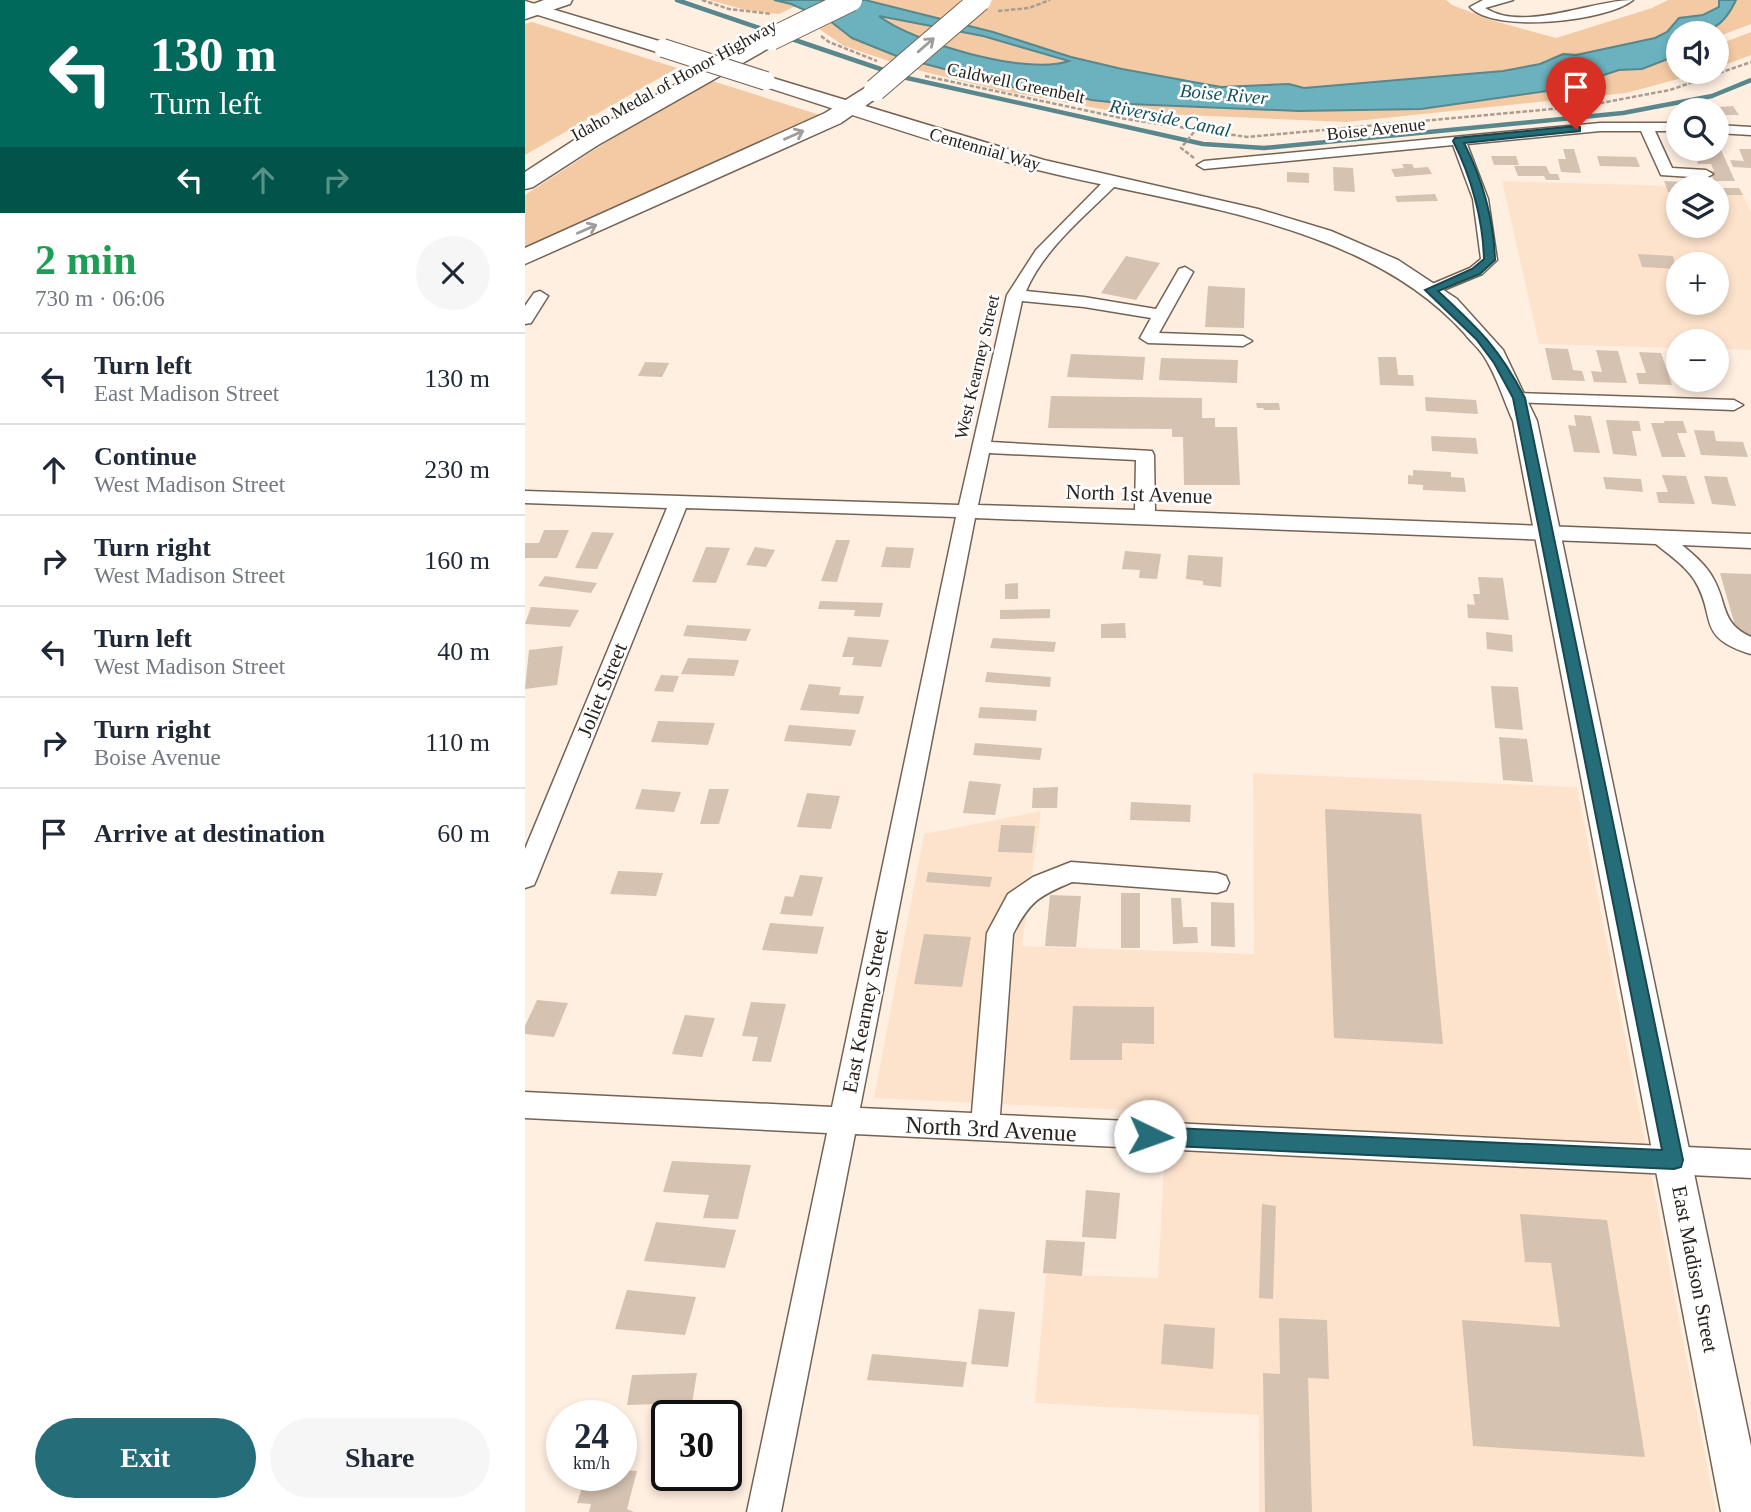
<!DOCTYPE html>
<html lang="en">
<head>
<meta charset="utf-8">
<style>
	:root { --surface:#fff; --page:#f6f6f7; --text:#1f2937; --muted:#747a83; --line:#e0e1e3; --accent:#256e79 }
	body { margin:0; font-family:Georgia,serif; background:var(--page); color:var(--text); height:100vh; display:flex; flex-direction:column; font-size:26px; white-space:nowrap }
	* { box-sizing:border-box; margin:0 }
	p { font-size:23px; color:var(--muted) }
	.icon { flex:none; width:38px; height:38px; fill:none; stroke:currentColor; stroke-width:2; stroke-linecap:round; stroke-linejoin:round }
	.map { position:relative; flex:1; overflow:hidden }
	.panel { display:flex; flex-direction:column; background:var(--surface); width:525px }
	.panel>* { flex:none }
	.hud { background:#00695c; color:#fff; overflow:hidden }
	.fabs { position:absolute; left:1141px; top:21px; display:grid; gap:14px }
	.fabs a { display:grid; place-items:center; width:63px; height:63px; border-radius:50%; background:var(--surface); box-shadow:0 4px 10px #0003; font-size:35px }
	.speed { position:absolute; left:21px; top:1400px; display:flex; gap:14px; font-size:35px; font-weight:700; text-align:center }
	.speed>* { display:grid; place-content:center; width:91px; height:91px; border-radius:50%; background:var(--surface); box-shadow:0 4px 10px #0003; line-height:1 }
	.speed small { font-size:18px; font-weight:400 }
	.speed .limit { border:4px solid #111; border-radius:10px; background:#fff; color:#111 }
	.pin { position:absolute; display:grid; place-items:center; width:60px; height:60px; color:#fff; margin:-72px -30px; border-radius:50% 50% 50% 0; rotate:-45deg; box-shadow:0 0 7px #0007 }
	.pin .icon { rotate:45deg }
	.me { position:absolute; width:77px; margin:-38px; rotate:93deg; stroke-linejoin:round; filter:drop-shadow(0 0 5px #0008) }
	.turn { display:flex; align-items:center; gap:24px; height:147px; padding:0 35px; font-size:32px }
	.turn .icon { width:91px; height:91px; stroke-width:2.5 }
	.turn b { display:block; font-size:49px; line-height:60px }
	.lanes { display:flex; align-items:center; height:66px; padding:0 35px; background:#0003; justify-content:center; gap:35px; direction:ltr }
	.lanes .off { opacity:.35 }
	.round { display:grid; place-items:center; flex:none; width:74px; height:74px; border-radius:37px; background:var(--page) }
	.summary { display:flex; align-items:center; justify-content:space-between; height:119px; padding:0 35px }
	h1 { font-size:42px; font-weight:700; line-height:52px; color:#1e9e55 }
	.button { display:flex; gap:14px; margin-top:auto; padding:14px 35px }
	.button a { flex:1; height:80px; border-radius:42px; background:var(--accent); color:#fff; font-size:28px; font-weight:700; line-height:80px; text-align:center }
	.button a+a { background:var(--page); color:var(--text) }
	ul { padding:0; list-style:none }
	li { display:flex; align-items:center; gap:21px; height:91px; padding:0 35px; border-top:2px solid var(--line) }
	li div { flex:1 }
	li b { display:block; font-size:26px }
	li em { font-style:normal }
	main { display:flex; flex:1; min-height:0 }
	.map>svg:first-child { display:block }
	.built { fill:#fde3cc; fill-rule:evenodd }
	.green { fill:#f4caa4 }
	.water { fill:#6cb2be; stroke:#58878d; stroke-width:2; fill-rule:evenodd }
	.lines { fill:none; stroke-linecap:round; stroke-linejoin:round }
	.stream { stroke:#58878d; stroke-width:4.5 }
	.building { fill:#d5c2b1 }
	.minor-casing { stroke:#746354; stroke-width:3 }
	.major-casing { stroke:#746354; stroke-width:3 }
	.highway-casing { stroke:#746354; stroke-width:3 }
	.path { stroke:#a99d92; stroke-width:2.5; stroke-dasharray:4.5 2; stroke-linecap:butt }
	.minor { fill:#fff; fill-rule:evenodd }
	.major { fill:#fff; fill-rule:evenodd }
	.highway { fill:#fff; fill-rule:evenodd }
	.major-bridge-casing { stroke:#746354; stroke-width:20; stroke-linecap:butt }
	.highway-bridge-casing { stroke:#746354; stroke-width:24; stroke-linecap:butt }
	.major-bridge { stroke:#fff; stroke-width:18 }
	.highway-bridge { stroke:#fff; stroke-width:22 }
	.oneway { stroke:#9f9c99 }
	.route { fill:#256e79; stroke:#18484f; stroke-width:2 }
	.labels { text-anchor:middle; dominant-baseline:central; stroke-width:5; stroke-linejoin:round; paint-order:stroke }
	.far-street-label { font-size:18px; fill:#29221c; stroke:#fff }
	.far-water-label { font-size:19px; font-style:italic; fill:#14515a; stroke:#fff }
	.street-label { font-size:21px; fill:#29221c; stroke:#fff }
	.near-street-label { font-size:24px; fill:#29221c; stroke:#fff }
</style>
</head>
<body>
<main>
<section class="panel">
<div class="hud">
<div class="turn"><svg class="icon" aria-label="left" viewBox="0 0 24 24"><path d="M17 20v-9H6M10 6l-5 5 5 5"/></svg><div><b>130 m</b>Turn left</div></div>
<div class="lanes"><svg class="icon" aria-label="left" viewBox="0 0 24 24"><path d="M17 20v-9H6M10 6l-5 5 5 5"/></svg><svg class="icon off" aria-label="ahead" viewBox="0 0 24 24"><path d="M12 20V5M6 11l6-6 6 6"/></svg><svg class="icon off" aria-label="right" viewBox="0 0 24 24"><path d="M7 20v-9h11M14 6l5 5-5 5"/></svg></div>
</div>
<div class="summary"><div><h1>2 min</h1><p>730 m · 06:06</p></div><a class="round"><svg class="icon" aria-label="close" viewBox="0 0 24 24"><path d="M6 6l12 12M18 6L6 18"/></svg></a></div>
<ul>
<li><svg class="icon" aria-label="left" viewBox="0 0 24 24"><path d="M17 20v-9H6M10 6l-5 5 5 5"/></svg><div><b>Turn left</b><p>East Madison Street</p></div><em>130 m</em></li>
<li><svg class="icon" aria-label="ahead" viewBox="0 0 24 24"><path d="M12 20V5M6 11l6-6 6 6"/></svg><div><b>Continue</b><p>West Madison Street</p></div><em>230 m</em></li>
<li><svg class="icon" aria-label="right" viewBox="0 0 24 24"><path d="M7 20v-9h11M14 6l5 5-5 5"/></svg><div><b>Turn right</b><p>West Madison Street</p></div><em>160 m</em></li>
<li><svg class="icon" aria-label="left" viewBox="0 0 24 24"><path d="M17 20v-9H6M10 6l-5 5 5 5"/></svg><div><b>Turn left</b><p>West Madison Street</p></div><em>40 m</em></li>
<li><svg class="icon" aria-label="right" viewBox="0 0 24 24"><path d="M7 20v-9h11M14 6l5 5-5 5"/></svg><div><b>Turn right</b><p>Boise Avenue</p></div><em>110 m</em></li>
<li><svg class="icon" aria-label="arrive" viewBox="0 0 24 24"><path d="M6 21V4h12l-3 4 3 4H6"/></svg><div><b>Arrive at destination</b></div><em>60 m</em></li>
</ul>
<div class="button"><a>Exit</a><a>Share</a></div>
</section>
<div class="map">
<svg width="1226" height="1512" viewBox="0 0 1226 1512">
	<rect width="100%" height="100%" fill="#ffefe1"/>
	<!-- built -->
	<path class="built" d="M977,181L1183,187H1153V226H1192V188L1215,189L1226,212V350L1192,349V341H1153V348L1014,344ZM1153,264H1192V303H1153Z
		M728,773L1052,787L1191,1512H734V1415L510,1403L521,1274L633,1278L642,1112L349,1098L399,834L516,811L497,946L729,954Z"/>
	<!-- green -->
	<path class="green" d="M184,0H249L271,6L254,14L221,10Z
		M345,0H435V10L421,22L343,1Z
		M468,0H921L927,5L969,21L1031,38L1127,8L1143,0H1194V7L1178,15L1154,18L1142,32L1130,38L1051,55L1038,54L1015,64L978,71L779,88L764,84L696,87L665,80L641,78L546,57L468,32L436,26Z
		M1211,0H1226V24L1192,37V33H1182L1196,22Z
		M353,15L458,36L544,62C492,74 397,45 353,15Z
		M305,21L374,56L373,64L319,46L290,26Z
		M7,22L152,68L0,155V24Z
		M1226,32V55L1192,68V45Z
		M1153,55V72H1179L1101,93L821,122L592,112L473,90L388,69L395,63L487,87L533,90L566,100L604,104L774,111L895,109L1036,89L1094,70L1117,69Z
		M184,80L298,116L0,248V195L106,126Z"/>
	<!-- water -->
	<path class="water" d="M249,0H340L468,32L546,57L597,69L696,87L764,84L779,88L978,71L1015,64L1038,54L1051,55L1130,38L1142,32L1154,18L1178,15L1194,7V0H1211C1197,30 1183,33 1153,33V55L1117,69L1094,70L1036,89L896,109L774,111L604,104L566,100L535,90L487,87L374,57L327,38L305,21L266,4ZM354,16L458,36L544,61C502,76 389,43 354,16Z"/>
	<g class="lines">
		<!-- stream -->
		<path class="stream" d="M152,0L249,33
			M261,37L382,78L678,144L739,148L1098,113L1187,96L1226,80"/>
	</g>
	<!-- building -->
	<path class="building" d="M1208,106L1214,115H1199L1194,107Z
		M1038,149H1049L1056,173L1036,172L1033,159H1041Z
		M1167,149L1196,150L1210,181H1189L1185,171H1189L1186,164H1173Z
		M1214,149H1226V168L1208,167L1205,160L1219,161Z
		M966,156H991L994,165H969Z
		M1072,156L1111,157L1115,167L1075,166Z
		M877,164H887L889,168L903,167L907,174L870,177L866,169L879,168Z
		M989,166H1021L1025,174H1033L1035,180H1021L1019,176H993Z
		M808,167L828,168L830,192L809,191Z
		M762,172L784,173V183L762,182Z
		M1139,181L1180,183L1182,187H1153V192H1143Z
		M1193,188H1214L1218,195H1196Z
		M910,194L913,201L872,202L870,196Z
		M1113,254L1148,256L1152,269L1117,267Z
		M601,256L635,263L611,300L576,293Z
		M683,286L720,288L719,328L680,327Z
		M1020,348L1043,349L1048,370L1057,371L1060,381L1027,380Z
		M1071,350L1093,351L1102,383L1069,382L1066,371L1077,372Z
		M1114,352L1136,353L1147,385L1114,384L1111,373H1121Z
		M546,354L620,357L618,380L542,377Z
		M1144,354H1153V377H1150Z
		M853,357H871L873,375H888L889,386L855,385Z
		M636,358L713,360L712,383L634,380Z
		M120,362L144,363L137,377L113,376Z
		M526,396L677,398V418H690V427H712L715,485H659L658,437H647V429L523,428Z
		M900,397L951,400L953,414L901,411Z
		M731,403H754L755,410H739L738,408H732Z
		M1049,415L1066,416L1075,453L1049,452L1043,425L1051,426Z
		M1081,420L1114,421L1116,431H1107L1112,456L1088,454Z
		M1139,421H1158L1162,433H1152L1161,457H1137L1126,423H1140Z
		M1169,430L1189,431L1191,441L1218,442L1223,457L1176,455Z
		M906,436L951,438L953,454L907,451Z
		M888,470L926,472V477L939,478L941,492L898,490V485L883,484V475L888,476Z
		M1137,475L1161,476L1170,504L1134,503L1131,492H1143Z
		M1179,476L1202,477L1211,506L1187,504Z
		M1078,477L1116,479L1118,492L1081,489Z
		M19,530H44L32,558H0V543H14Z
		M67,532L89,533L72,569L50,568Z
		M311,540H325L312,582L296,581Z
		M181,547L205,548L191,583L167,582Z
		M230,547L250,550L241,567L221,565Z
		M361,547L389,548L385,568L356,567Z
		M600,551L636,554L632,579L614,578L615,570L597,569Z
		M663,555L698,557L696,587L678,585V581L661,579Z
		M1195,573L1226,574V637L1213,636Z
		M20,576L72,583L66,593L13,586Z
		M953,577L978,578L984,620L943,618L942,604L950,605L948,594H955Z
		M493,583V599H480V584Z
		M295,601L358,603L355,617L329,616L330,610L293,609Z
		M6,607L54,610L45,627L0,624Z
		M525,609V618L475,619V610Z
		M600,623L601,638H576V624Z
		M162,625L226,629L221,641L158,636Z
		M961,632L987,635L988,652L962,649Z
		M323,637L364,640L356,667L327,665L329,657H317Z
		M468,638L531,642L529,652L465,648Z
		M38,646L32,685L0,689L4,650Z
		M163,658L214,660L209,676L156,674Z
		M462,672L526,677L525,687L460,682Z
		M136,675L154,676L148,692L129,691Z
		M284,684L316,687L314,695L339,696L334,714L275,710Z
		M966,686L993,687L998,730L970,728Z
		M455,707L512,710L511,721L453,718Z
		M133,721L190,723L183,745L126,742Z
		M264,725L331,730L326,746L259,741Z
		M974,737L1002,739L1008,782L978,780Z
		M450,743L517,748L515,760L448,755Z
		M444,781L476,784L470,815L438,813Z
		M533,787L532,808H507L508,788Z
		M117,789L156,792L149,812L110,809Z
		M184,789H204L194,824H175Z
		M282,793L315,796L306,829L272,827Z
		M606,802L666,805L665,822L605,820Z
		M800,809L896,814L918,1044L809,1038Z
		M476,825L510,826L507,853L473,852Z
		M93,871L138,873L131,896L85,894Z
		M403,872L467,877L465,887L401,882Z
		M275,875L298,877L287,916L255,914L260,896L268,897Z
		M596,893H615V948H596Z
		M525,895L556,896L551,947L520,946Z
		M646,898H656L658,927H672L673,943L648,944Z
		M686,902L709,903L710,947L686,946Z
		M245,923L299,927L292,954L237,950Z
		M399,934L446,937L437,987L389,984Z
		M12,1000L43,1003L29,1037L0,1034V1026Z
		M226,1002L261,1004L246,1062L227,1061L233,1037L217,1036Z
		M548,1006L629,1007V1044L597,1043V1060H545Z
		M160,1015L190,1018L177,1057L147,1054Z
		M147,1161L226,1165L213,1219L178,1218L184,1195L138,1192Z
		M561,1190L595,1193L591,1239L557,1237Z
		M737,1204L751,1206L748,1299L734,1298Z
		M995,1214L1082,1220L1120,1457L948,1446L937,1320L1035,1327L1026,1263L1000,1262Z
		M131,1222L211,1230L200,1268L119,1261Z
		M521,1240L560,1242L557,1276L518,1273Z
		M102,1290L171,1297L160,1335L90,1329Z
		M454,1309L490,1312L483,1367L446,1364Z
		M754,1318L802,1320L804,1379L783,1378L787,1512H740L738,1373L755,1374Z
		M639,1324L690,1328L688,1369L636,1364Z
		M347,1354L442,1362L438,1387L342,1380Z
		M172,1373L167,1403L102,1405L107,1375Z
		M96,1470L112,1471L102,1509L109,1512H64L66,1504L52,1503L61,1475H96Z"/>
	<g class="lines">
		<defs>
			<path id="minor" d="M958,0H988L960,8C999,33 1066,0 1108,0C1083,21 970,34 945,7Z
				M1075,123H1153V131H1130L1147,168L1181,170L1188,174L1181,178L1136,175L1116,131H1075L942,144L963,199L972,260L957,274L906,295L898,290L900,287L945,268L956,259L948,199L928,145L679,169L672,165L679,161Z
				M1192,125L1226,127V135L1192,133Z
				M585,179L590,180L592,183L590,186C558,218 519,249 501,291L559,297L631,309L654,269L660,267L668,272L634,333L718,336L727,341L718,346L623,343L615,338L626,318L559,307L497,301L466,442L627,451L629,455L630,511L1226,534V548L1157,545C1169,555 1181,565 1188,578C1203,604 1195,623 1226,637V654C1170,637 1192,617 1170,581C1161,566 1144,555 1131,544L450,518L335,1108L447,1113L462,933L483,894L508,877L546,862L692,873L701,876L704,883L701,890L692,893L547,882C514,896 505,901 488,934L475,1115L1226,1150V1178L330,1134L256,1512H222L302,1133L0,1118V1092L307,1107L431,517L161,508L12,878L9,885L0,888V849L142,508L0,503V491L434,505L482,295L511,250L580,180ZM464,453L611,460L610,510L453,505Z
				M15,291L23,296L6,323L0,324V306L9,293Z
				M994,393L1209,400L1218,405L1209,410L988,402L985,398L988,394Z"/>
			<path id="major" d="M0,1L144,44L146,48L138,53L132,52L0,11Z
				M241,76L519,160L733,209L806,231L873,260L932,299L978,350L1012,421L1226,1446V1512H1196L988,421C979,401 972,377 960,358C955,349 946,342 940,334C838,220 653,205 513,170C419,147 327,114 235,85L232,81L235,77Z"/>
			<path id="highway" d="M19,0H47L45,4L0,19V7Z
				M246,33L253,35L256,39L253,43L73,145L8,187L0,189V172L57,135Z
				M350,84L357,86L360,90L357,94L316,123L0,264V248L300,113L343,86Z"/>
		</defs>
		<!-- minor casing -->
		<use href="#minor" class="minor-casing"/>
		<!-- major casing -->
		<use href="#major" class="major-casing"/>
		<!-- highway casing -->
		<use href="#highway" class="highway-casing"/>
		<!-- path -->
		<path class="path" d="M177,0L204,9L247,14
			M473,11L504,8L525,0
			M296,36L304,42L352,61
			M400,76L601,119L722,137L1060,106L1145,90L1226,62
			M669,132L656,148L669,158"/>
		<!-- minor -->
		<use href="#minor" class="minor"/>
		<!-- major -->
		<use href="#major" class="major"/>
		<!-- highway -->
		<use href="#highway" class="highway"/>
		<defs>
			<path id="major-bridge" d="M138,48L241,81"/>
			<path id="highway-bridge" d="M246,39L326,0
				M350,90L455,0"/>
		</defs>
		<!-- major-bridge casing -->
		<use href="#major-bridge" class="major-bridge-casing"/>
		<!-- highway-bridge casing -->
		<use href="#highway-bridge" class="highway-bridge-casing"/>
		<!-- major-bridge -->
		<use href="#major-bridge" class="major-bridge"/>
		<!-- highway-bridge -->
		<use href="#highway-bridge" class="highway-bridge"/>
	</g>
	<!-- one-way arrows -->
	<defs><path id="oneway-shaft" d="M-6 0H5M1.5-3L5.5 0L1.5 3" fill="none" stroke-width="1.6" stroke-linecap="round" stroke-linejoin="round" transform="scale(1.75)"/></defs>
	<g class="oneway">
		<use href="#oneway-shaft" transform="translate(401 45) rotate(-41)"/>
		<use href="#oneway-shaft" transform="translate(269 135) rotate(-24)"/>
		<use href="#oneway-shaft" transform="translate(62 229) rotate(-24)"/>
	</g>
	<!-- route -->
	<path class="route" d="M1051,126L1055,127V131L939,143C957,178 969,220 970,260L955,274L913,291C954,329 974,348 1000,398L1158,1160L1156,1167L1149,1169L625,1145L618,1142L615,1136L618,1129L625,1127L1137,1150L988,398L969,363L951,339L900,290L947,269L959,259C958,219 946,176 928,141L930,138Z"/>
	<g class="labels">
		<!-- far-street labels -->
		<g class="far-street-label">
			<text transform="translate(149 80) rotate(-29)">Idaho Medal of Honor Highway</text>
			<text transform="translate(491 83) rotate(12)">Caldwell Greenbelt</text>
			<text transform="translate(851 129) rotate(-6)">Boise Avenue</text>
			<text transform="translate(460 149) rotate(16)">Centennial Way</text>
			<text transform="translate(452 367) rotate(-77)">West Kearney Street</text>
		</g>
		<!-- far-water labels -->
		<g class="far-water-label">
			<text transform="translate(699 94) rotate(5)">Boise River</text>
			<text transform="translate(645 118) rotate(12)">Riverside Canal</text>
		</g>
		<!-- street labels -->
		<g class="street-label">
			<text transform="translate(614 494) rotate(2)">North 1st Avenue</text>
			<text transform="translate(77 690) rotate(-68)">Joliet Street</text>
			<text transform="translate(340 1011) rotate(-79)">East Kearney Street</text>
			<text transform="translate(1170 1269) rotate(79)">East Madison Street</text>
		</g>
		<!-- near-street labels -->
		<g class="near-street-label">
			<text transform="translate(466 1129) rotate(3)">North 3rd Avenue</text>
		</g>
	</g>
</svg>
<div class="fabs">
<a><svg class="icon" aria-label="sound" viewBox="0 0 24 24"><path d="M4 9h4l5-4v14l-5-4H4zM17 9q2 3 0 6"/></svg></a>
<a><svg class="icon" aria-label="search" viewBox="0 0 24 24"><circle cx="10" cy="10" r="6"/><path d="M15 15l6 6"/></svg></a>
<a><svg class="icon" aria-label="layers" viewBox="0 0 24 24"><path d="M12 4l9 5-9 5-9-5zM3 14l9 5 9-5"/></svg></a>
<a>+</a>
<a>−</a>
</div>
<div class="speed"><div>24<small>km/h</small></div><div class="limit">30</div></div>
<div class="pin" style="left:1051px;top:129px;background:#d93025"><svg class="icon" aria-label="arrive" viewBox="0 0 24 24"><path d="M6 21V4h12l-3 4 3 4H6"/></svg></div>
<svg class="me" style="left:625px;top:1136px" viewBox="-20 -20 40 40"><circle r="19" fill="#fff"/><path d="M0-13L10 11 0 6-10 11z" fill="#256e79"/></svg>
</div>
</main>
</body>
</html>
